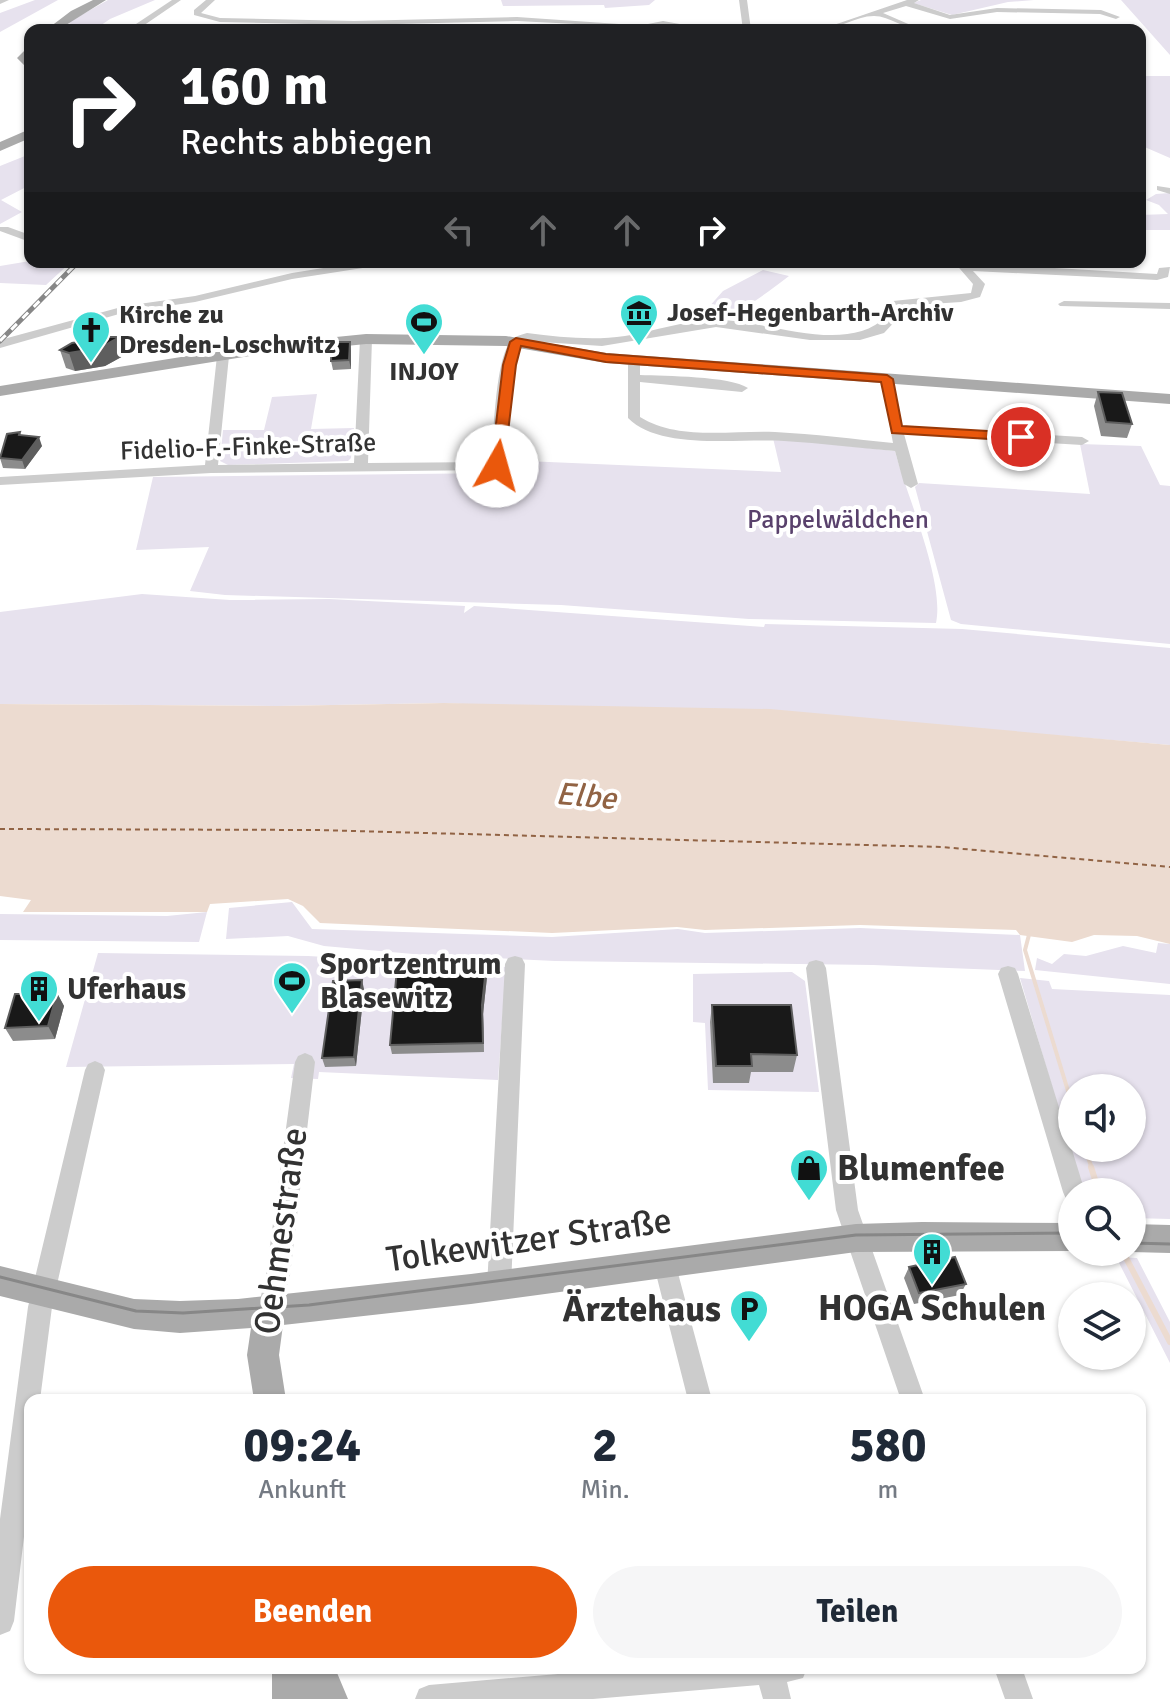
<!DOCTYPE html>
<html lang="de">
<head>
<meta charset="utf-8">
<style>
	:root { --surface:#fff; --page:#f6f6f7; --text:#1f2937; --muted:#747a83; --accent:#ea580c }
	body { margin:0; font-family:Signika,sans-serif; background:var(--page); color:var(--text); height:100vh; display:flex; flex-direction:column; font-size:30px; white-space:nowrap }
	* { box-sizing:border-box; margin:0 }
	p { font-size:26px; color:var(--muted) }
	.icon { flex:none; width:44px; height:44px; fill:none; stroke:currentColor; stroke-width:2; stroke-linecap:round; stroke-linejoin:round }
	.map { position:relative; flex:1; overflow:hidden }
	.details { position:absolute; left:24px; top:1394px; width:1122px; height:280px; display:flex; flex-direction:column; background:var(--surface); border-radius:16px; box-shadow:0 2px 6px #0004 }
	.details>* { flex:none }
	.guide { position:absolute; left:24px; top:24px; width:1122px; height:244px; border-radius:16px; box-shadow:0 2px 6px #0004; background:#202124; color:#fff; overflow:hidden }
	.controls { position:absolute; left:1058px; top:1074px; display:grid; gap:16px }
	.controls a { display:grid; place-items:center; width:88px; height:88px; border-radius:50%; background:var(--surface); box-shadow:0 2px 6px #0004; font-size:40px }
	.pin { position:absolute; display:grid; place-items:center; width:68px; height:68px; color:#fff; margin:-34px; border:4px solid #fff; border-radius:50%; box-shadow:0 2px 8px #0007 }
	.me { position:absolute; width:88px; margin:-44px; rotate:7deg; stroke-linejoin:round; filter:drop-shadow(0 0 6px #0008) }
	.turn { display:flex; align-items:center; gap:28px; height:168px; padding:0 24px; font-size:36px }
	.turn .icon { width:104px; height:104px; stroke-width:2.5 }
	.turn b { display:block; font-size:56px; line-height:68px }
	.lanes { display:flex; align-items:center; height:76px; padding:0 24px; background:#0003; justify-content:center; gap:40px; direction:ltr }
	.lanes .off { opacity:.35 }
	.eta { display:flex; justify-content:space-evenly; align-items:center; height:136px; text-align:center }
	.eta b { font-size:48px; font-weight:700; line-height:56px }
	.primary-button { display:flex; gap:16px; margin-top:auto; padding:16px 24px }
	.primary-button a { flex:1; height:92px; border-radius:48px; background:var(--accent); color:#fff; font-size:32px; font-weight:700; line-height:92px; text-align:center }
	.primary-button a+a { background:var(--page); color:var(--text) }
	.map>svg:first-child { display:block }
	.green { fill:#e7e2ee; fill-rule:evenodd }
	.water { fill:#ecdbd0 }
	.lines { fill:none; stroke-linecap:round; stroke-linejoin:round }
	.stream-far1 { stroke:#ecdbd0; stroke-width:4 }
	.stream { stroke:#ecdbd0; stroke-width:6 }
	.ferry { stroke:#916344; stroke-width:2; stroke-dasharray:5 4; stroke-linecap:butt }
	.minor { fill:#ccc; fill-rule:evenodd }
	.major { fill:#aaa; fill-rule:evenodd }
	.tram { stroke:#878787; stroke-width:3 }
	.rail-casing { stroke:#878787; stroke-width:5 }
	.rail { stroke:#fff; stroke-width:3; stroke-dasharray:8; stroke-linecap:butt }
	.wall { fill:#8c8c8c }
	.shaded-wall { fill:#5e5e5e }
	.building { fill:#191919; stroke:#5e5e5e; stroke-width:2 }
	.route { fill:#ea580c; stroke:#983908; stroke-width:2 }
	.labels { text-anchor:middle; dominant-baseline:central; stroke-width:8; stroke-linejoin:round; paint-order:stroke }
	.far-poi-label { font-size:26px; font-weight:bold; fill:#323232; stroke:#fff; text-anchor:start }
	.far-street-label { font-size:26px; fill:#323232; stroke:#fff }
	.far-park-label { font-size:26px; fill:#59416c; stroke:#fff }
	.poi-label { font-size:30px; font-weight:bold; fill:#323232; stroke:#fff; text-anchor:start }
	.water-label { font-size:32px; font-style:italic; fill:#916344; stroke:#fff }
	.near-poi-label { font-size:36px; font-weight:bold; fill:#323232; stroke:#fff; text-anchor:start }
	.near-street-label { font-size:36px; fill:#323232; stroke:#fff }
</style>
</head>
<body>
<div class="map">
<svg width="1170" height="1699" viewBox="0 0 1170 1699">
	<rect width="100%" height="100%" fill="#fff"/>
	<!-- green -->
	<path class="green" d="M35,0H58L0,32V13Z
		M108,0H155L110,19L94,30H68L72,24L67,23Z
		M501,0H655L649,5L605,8L604,5L503,6Z
		M921,0H1034L1008,2L952,15L913,3Z
		M1121,0H1170V55Z
		M1140,76H1170V158L1140,145Z
		M30,154V185L1,200L22,212L0,224V166Z
		M1170,193V230H1140V215L1168,214L1159,205L1146,200L1156,194Z
		M30,261V262H71L46,285L0,283V266Z
		M763,270L789,276C759,299 732,320 693,325L723,291Z
		M317,394L311,429L354,428L351,458L348,461L228,465L220,461L223,430H264L272,397Z
		M773,438L895,451C906,494 945,581 936,623L749,619L561,605L225,595L190,591L209,547L136,550L153,477L503,473L505,460L781,472Z
		M1080,444L1141,446L1160,485L1170,486V644L961,624L951,620L915,487L919,483L1090,494Z
		M142,594L230,600L329,599L465,606L464,613L474,606L764,627L765,624L962,629L1170,648V745L1064,736L444,703L276,706L0,704V612Z
		M292,902L312,929L552,937L678,929L705,933L860,928L1020,935L1025,971L873,965L555,961L413,954L324,946L288,936L226,939L229,908Z
		M207,912L199,942L0,940V914L167,916Z
		M1158,943L1170,944V984L1035,970L1037,958L1052,964L1064,954L1086,956L1123,946L1156,953Z
		M98,953L308,956L506,967L498,1080L319,1072L318,1079L291,1078L294,1064L66,1067Z
		M792,972L805,981L819,1092L708,1090L705,1023L693,1022V974Z
		M1020,978L1049,981L1052,989L1170,995V1219L1132,1218V1192H1083ZM1072,1088H1132V1148H1072Z
		M1116,1257L1137,1258L1170,1322V1363Z"/>
	<!-- water -->
	<path class="water" d="M444,703L770,709L1170,745V944L1137,936L1094,935L1072,942L1020,935L1016,930L860,925L705,930L677,927L552,933L320,923L303,906L288,899L210,904L207,912H23L31,900L0,896V704L276,706Z"/>
	<g class="lines">
		<!-- stream-far1 -->
		<path class="stream-far1" d="M1030,931L1025,950L1072,1104
			M1085,1148L1092,1169"/>
		<!-- stream -->
		<path class="stream" d="M1091,1167L1099,1192
			M1123,1252L1170,1342"/>
		<!-- ferry -->
		<path class="ferry" d="M0,829L317,830L941,847L1170,867"/>
		<!-- minor -->
		<path class="minor" d="M0,0H9L0,4Z
			M172,0H181L137,30H127Z
			M206,0H215L201,13L220,18L354,21L517,17L619,24L615,26L517,21L354,25L220,22L194,15V10Z
			M739,0H747L751,30H743Z
			M907,0H919L914,3L950,15L997,8L1101,10L1120,17L1116,19L1100,14L997,12L950,19L906,6L883,13L922,30C905,30 890,16 874,16C855,16 838,30 819,30Z
			M663,21L713,30L663,26L633,30L643,25Z
			M1157,186L1170,188V194L1157,190Z
			M0,227H8L30,235V242L0,231Z
			M361,262H387L382,265L292,279L195,302L126,312L0,348V340L125,306L195,296L292,273Z
			M954,262L1157,274L1159,268L1170,267L1168,277L1157,280L973,271L985,284L980,297L961,302L900,306L899,317L884,333L860,340H810L716,327L602,346L526,341L520,345L516,359L504,466L497,470L211,473L0,485V477L205,465L217,356L223,352L229,356L218,465L354,463L360,339L366,335L372,339L368,463L491,462C494,435 495,362 510,342C515,336 520,335 527,333C560,337 592,341 625,336C655,331 685,320 716,320C767,319 845,357 887,316L886,307L893,301L971,293L973,284Z
			M1064,301L1170,303V309L1060,306L1058,304Z
			M634,356L640,360V375C665,376 730,376 748,388L742,392L640,382V417C678,441 732,430 775,432C814,434 854,439 893,443L881,379L887,375L893,379L902,426L1082,437L1089,441L1082,445L904,434L918,484L911,488L904,484L895,451C858,448 821,443 784,441C741,438 660,451 628,418V360Z
			M515,956L522,958L525,964L511,1286L507,1294L499,1297L491,1294L487,1286L505,964L508,958Z
			M816,960L823,962L826,968L858,1210L925,1400H901L836,1210L806,968L809,962Z
			M1008,966L1015,968L1018,974L1085,1192H1072V1201L1066,1199L1063,1192L998,974L1001,968Z
			M305,1053L312,1056L315,1062L290,1275L277,1320L269,1324L261,1320L257,1312L266,1275L295,1062L298,1056Z
			M95,1061L102,1064L105,1070L52,1307L40,1400H30V1486L14,1621L10,1631L0,1635V1519L28,1307L85,1070L88,1064Z
			M664,1251L672,1254L675,1262L712,1400H688L653,1262L656,1254Z
			M629,1668H807L803,1678L787,1682L791,1699H763L759,1685L593,1699H415L419,1689L429,1685Z
			M994,1668H1022L1033,1699H1005Z"/>
		<!-- major -->
		<path class="major" d="M93,0H106L58,30H46L71,11Z
			M30,45V71L17,58Z
			M30,129V138L0,151V142Z
			M366,334L506,336L606,353L1170,394V404L606,363L506,346L366,344L256,355L0,396V386L256,345Z
			M922,1222L1072,1223V1251L856,1252L471,1304L283,1325L279,1355L286,1400H254L247,1355L251,1328L180,1333L134,1329L0,1296V1266L134,1299L180,1301L238,1299L471,1274L856,1224Z
			M1132,1224L1170,1225V1253L1131,1252Z
			M272,1668H335L348,1699H272Z"/>
		<!-- tram -->
		<path class="tram" d="M1132,1243L1170,1244
			M0,1277L136,1311L183,1313L309,1305L856,1235L1072,1233"/>
		<defs>
			<path id="rail" d="M0,341L78,262"/>
		</defs>
		<!-- rail casing -->
		<use href="#rail" class="rail-casing"/>
		<!-- rail -->
		<use href="#rail" class="rail"/>
	</g>
	<!-- wall -->
	<path class="wall" d="M350,342L351,351V369L333,370L331,361Z
		M60,350L125,355L105,366L75,371L66,368Z
		M1098,392L1132,424L1127,438L1101,436L1094,406Z
		M20,432L21,435L42,446L25,469L3,468L0,458Z
		M487,977L483,1014L484,1052L392,1054L390,1045Z
		M364,989L356,1066L325,1067L322,1058Z
		M57,993L64,1006L55,1039L13,1041L5,1028L28,994Z
		M712,1005L797,1055L793,1072H751L749,1083H713L710,1022Z
		M909,1267L966,1284L960,1295L914,1304L904,1278Z"/>
	<!-- shaded-wall -->
	<path class="shaded-wall" d="M120,337L125,355L105,366L75,371L69,353Z
		M350,342L351,351V369L349,360Z
		M39,437L42,446L25,469L22,460Z
		M486,968L487,977L483,1014L484,1052L482,1005Z
		M362,980L364,989L356,1066L354,1057Z
		M57,993L64,1006L55,1039L48,1026Z"/>
	<!-- building -->
	<path class="building" d="M91,337H120L100,348L69,353L60,350L72,343L91,340Z
		M332,342H350L349,360L331,361Z
		M1098,392L1122,393L1132,424L1106,422Z
		M20,432L19,435L39,437L22,460L0,458L7,434Z
		M486,968L482,1005L483,1043L390,1045L397,969Z
		M362,980L354,1057L322,1058L333,981Z
		M37,989L42,993H57L48,1026L5,1028L15,994H28Z
		M712,1005H791L797,1055L751,1054L752,1066H716Z
		M955,1257L966,1284L919,1293L909,1267Z"/>
	<!-- route -->
	<path class="route" d="M516,338L606,354L887,375L893,379L902,426L1021,433L1028,437L1021,441L892,433L881,382L606,362L521,346L516,365L504,466L497,470L491,466L503,365L510,342Z"/>
	<!-- icons -->
	<defs>
		<symbol id="museum-pin" viewBox="-11 -11 22 30"><path d="M0 17L-7.5 6A9.5 9.5 0 1 1 7.5 6Z" fill="#42dcd4" stroke="#fff"/><path d="M0-6L6-3V-2H-6V-3ZM-5-1h2V3h-2ZM-1-1h2V3h-2ZM3-1h2V3H3ZM-6 4H6V6H-6Z" fill="#111"/></symbol>
		<symbol id="stadium-pin" viewBox="-11 -11 22 30"><path d="M0 17L-7.5 6A9.5 9.5 0 1 1 7.5 6Z" fill="#42dcd4" stroke="#fff"/><path d="M0-5a6.5 5 0 1 0 0 10a6.5 5 0 1 0 0-10ZM-3.5-1.8h7v3.6h-7Z" fill="#111"/></symbol>
		<symbol id="church-pin" viewBox="-11 -11 22 30"><path d="M0 17L-7.5 6A9.5 9.5 0 1 1 7.5 6Z" fill="#42dcd4" stroke="#fff"/><path d="M-1.2-6h2.4v3.5h3.3v2.4h-3.3V6h-2.4V-.1h-3.3v-2.4h3.3Z" fill="#111"/></symbol>
		<symbol id="building-pin" viewBox="-11 -11 22 30"><path d="M0 17L-7.5 6A9.5 9.5 0 1 1 7.5 6Z" fill="#42dcd4" stroke="#fff"/><path d="M-4-6H4V6H1V3H-1V6H-4ZM-2.5-4.3h1.7v1.8h-1.7ZM.8-4.3h1.7v1.8H.8ZM-2.5-1h1.7V.8h-1.7ZM.8-1h1.7V.8H.8Z" fill="#111"/></symbol>
		<symbol id="shop-pin" viewBox="-11 -11 22 30"><path d="M0 17L-7.5 6A9.5 9.5 0 1 1 7.5 6Z" fill="#42dcd4" stroke="#fff"/><path d="M-5-2.5h2.3a2.7 3.5 0 0 1 5.4 0H5L5.5 6h-11ZM-1.5-2.5h3a1.5 2.3 0 0 0-3 0Z" fill="#111"/></symbol>
		<symbol id="parking-pin" viewBox="-11 -11 22 30"><path d="M0 17L-7.5 6A9.5 9.5 0 1 1 7.5 6Z" fill="#42dcd4" stroke="#fff"/><path d="M-3.5-5.5H1a3.5 3.5 0 0 1 0 7H-1V5.5H-3.5ZM-1-3.4V-.6H.8a1.4 1.4 0 0 0 0-2.8Z" fill="#111"/></symbol>
	</defs>
	<g fill-rule="evenodd">
		<use href="#museum-pin" x="617" y="291" width="44" height="60"/>
		<use href="#stadium-pin" x="402" y="300" width="44" height="60"/>
		<use href="#church-pin" x="69" y="308" width="44" height="60"/>
		<use href="#stadium-pin" x="270" y="959" width="44" height="60"/>
		<use href="#building-pin" x="17" y="967" width="44" height="60"/>
		<use href="#shop-pin" x="787" y="1146" width="44" height="60"/>
		<use href="#building-pin" x="910" y="1230" width="44" height="60"/>
		<use href="#parking-pin" x="727" y="1287" width="44" height="60"/>
	</g>
	<g class="labels">
		<!-- far-poi labels -->
		<g class="far-poi-label">
			<text x="667" y="313">Josef-Hegenbarth-Archiv</text>
			<text x="119" y="315">Kirche zu<tspan x="119" dy="30">Dresden-Loschwitz</tspan></text>
			<text x="424" y="372" text-anchor="middle">INJOY</text>
		</g>
		<!-- far-street labels -->
		<g class="far-street-label">
			<text transform="translate(248 447) rotate(-2)">Fidelio-F.-Finke-Straße</text>
		</g>
		<!-- far-park labels -->
		<g class="far-park-label">
			<text x="838" y="520">Pappelwäldchen</text>
		</g>
		<!-- poi labels -->
		<g class="poi-label">
			<text x="320" y="964">Sportzentrum<tspan x="320" dy="34">Blasewitz</tspan></text>
			<text x="67" y="989">Uferhaus</text>
		</g>
		<!-- water labels -->
		<g class="water-label">
			<text transform="translate(586 796) rotate(5)">Elbe</text>
		</g>
		<!-- near-poi labels -->
		<g class="near-poi-label">
			<text x="837" y="1168">Blumenfee</text>
			<text x="932" y="1308" text-anchor="middle">HOGA Schulen</text>
			<text x="721" y="1309" text-anchor="end">Ärztehaus</text>
		</g>
		<!-- near-street labels -->
		<g class="near-street-label">
			<text transform="translate(281 1231) rotate(-82)">Oehmestraße</text>
			<text transform="translate(529 1240) rotate(-8)">Tolkewitzer Straße</text>
		</g>
	</g>
</svg>
<div class="controls">
<a><svg class="icon" aria-label="sound" viewBox="0 0 24 24"><path d="M4 9h4l5-4v14l-5-4H4zM17 9q2 3 0 6"/></svg></a>
<a><svg class="icon" aria-label="search" viewBox="0 0 24 24"><circle cx="10" cy="10" r="6"/><path d="M15 15l6 6"/></svg></a>
<a><svg class="icon" aria-label="layers" viewBox="0 0 24 24"><path d="M12 4l9 5-9 5-9-5zM3 14l9 5 9-5"/></svg></a>
</div>
<div class="pin" style="left:1021px;top:437px;background:#d93025"><svg class="icon" aria-label="arrive" viewBox="0 0 24 24"><path d="M6 21V4h12l-3 4 3 4H6"/></svg></div>
<svg class="me" style="left:497px;top:466px" viewBox="-20 -20 40 40"><circle r="19" fill="#fff"/><path d="M0-13L10 11 0 6-10 11z" fill="#ea580c"/></svg>
<div class="guide">
<div class="turn"><svg class="icon" aria-label="right" viewBox="0 0 24 24"><path d="M7 20v-9h11M14 6l5 5-5 5"/></svg><div><b>160 m</b>Rechts abbiegen</div></div>
<div class="lanes"><svg class="icon off" aria-label="left" viewBox="0 0 24 24"><path d="M17 20v-9H6M10 6l-5 5 5 5"/></svg><svg class="icon off" aria-label="ahead" viewBox="0 0 24 24"><path d="M12 20V5M6 11l6-6 6 6"/></svg><svg class="icon off" aria-label="ahead" viewBox="0 0 24 24"><path d="M12 20V5M6 11l6-6 6 6"/></svg><svg class="icon" aria-label="right" viewBox="0 0 24 24"><path d="M7 20v-9h11M14 6l5 5-5 5"/></svg></div>
</div>
<section class="details">
<div class="eta">
<div><b>09:24</b><p>Ankunft</p></div>
<div><b>2</b><p>Min.</p></div>
<div><b>580</b><p>m</p></div>
</div>
<div class="primary-button"><a>Beenden</a><a>Teilen</a></div>
</section>
</div>
</body>
</html>
